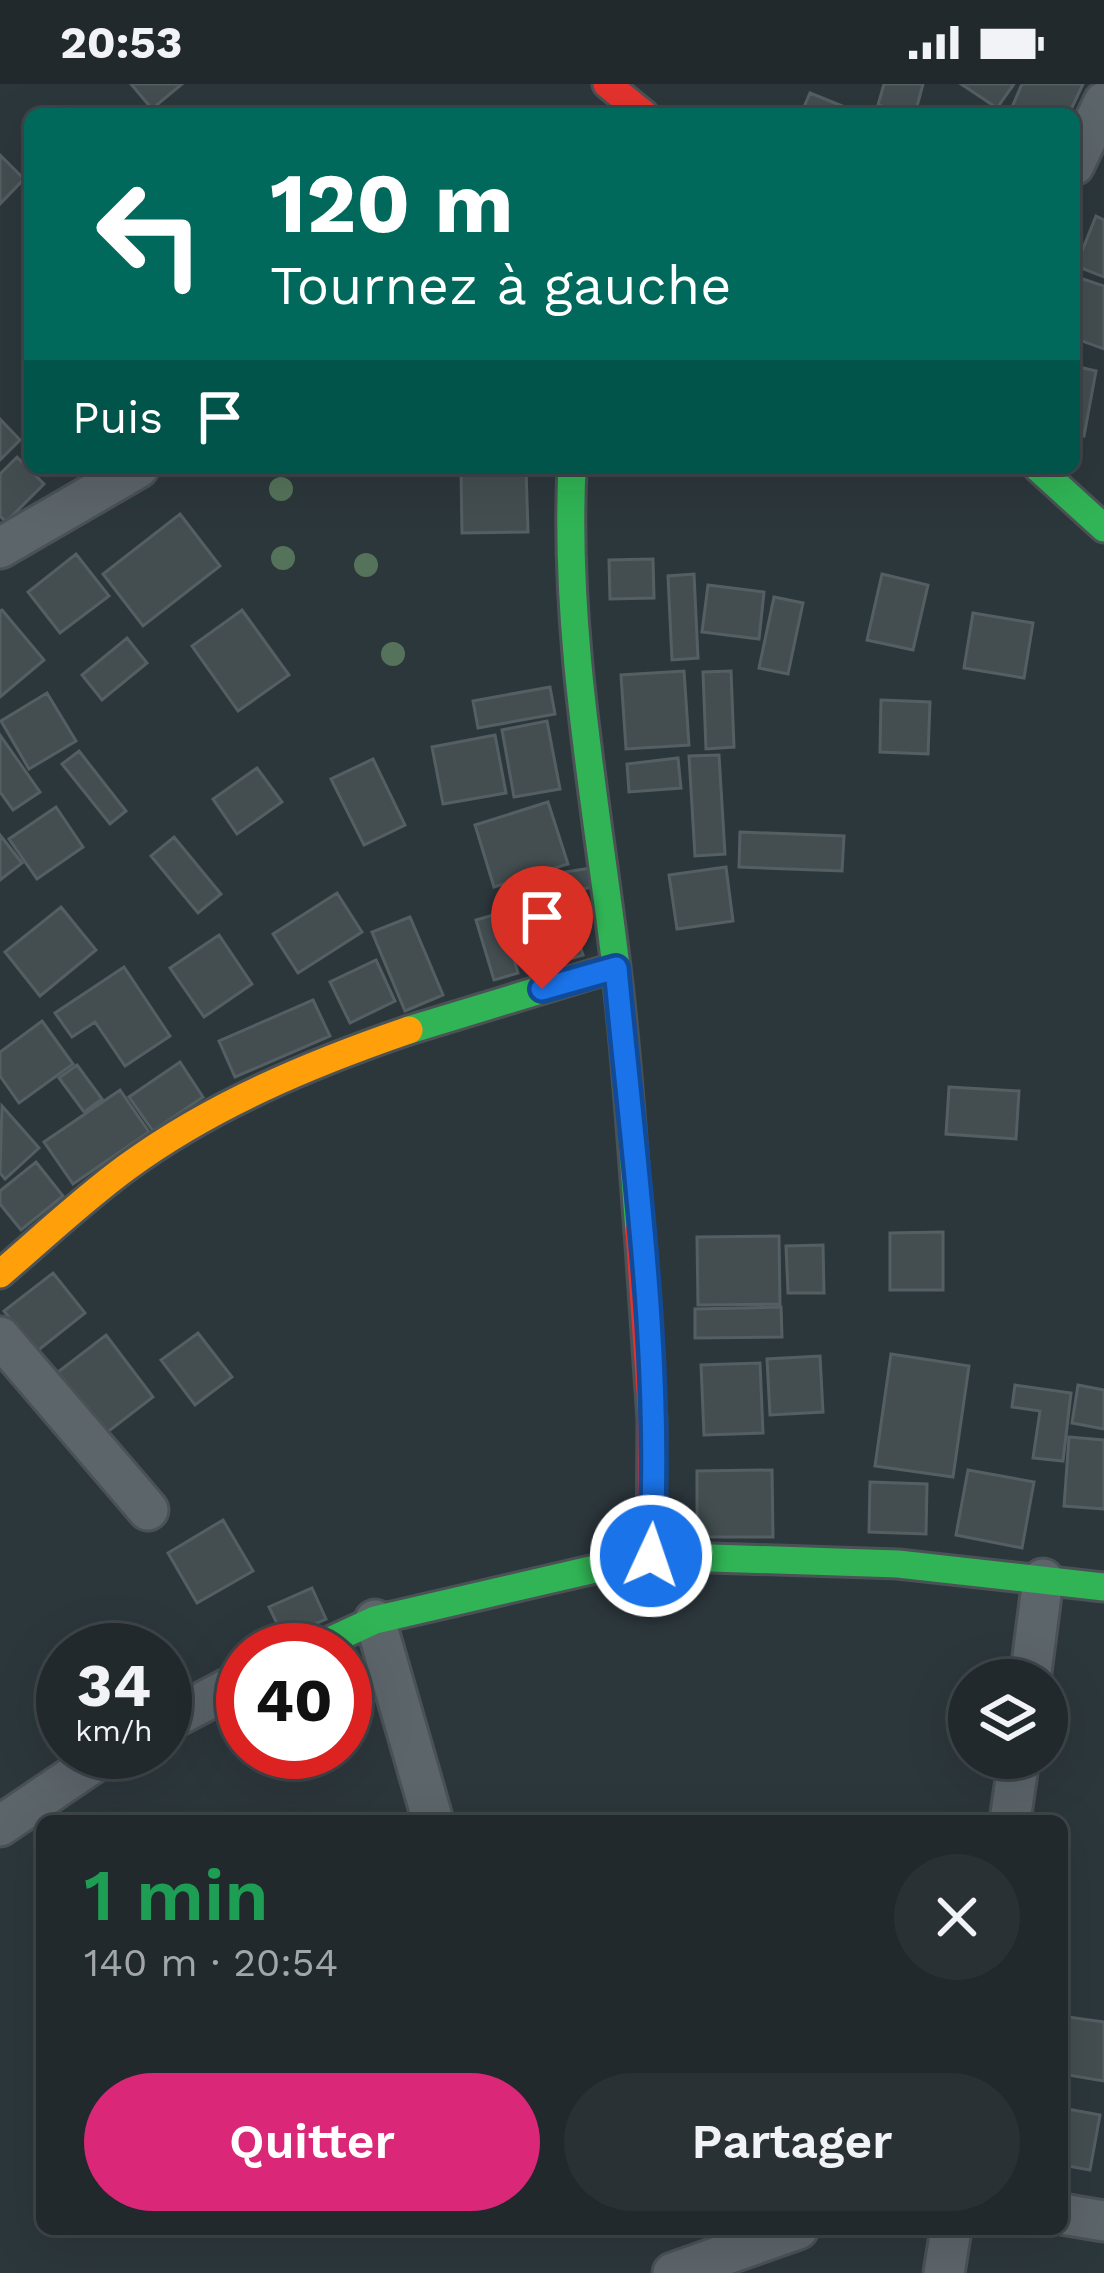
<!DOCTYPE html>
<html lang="fr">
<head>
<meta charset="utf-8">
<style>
	:root { --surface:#21292d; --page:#293135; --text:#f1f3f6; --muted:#a2a6aa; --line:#3e4549; --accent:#db2777 }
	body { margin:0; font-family:"Work Sans",sans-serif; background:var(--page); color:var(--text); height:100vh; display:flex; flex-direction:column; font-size:45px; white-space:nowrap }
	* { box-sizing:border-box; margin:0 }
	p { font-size:39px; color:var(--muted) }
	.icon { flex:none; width:66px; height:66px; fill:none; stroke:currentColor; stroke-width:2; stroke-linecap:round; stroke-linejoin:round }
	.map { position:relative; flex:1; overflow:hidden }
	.side { position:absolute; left:36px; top:1731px; width:1032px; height:420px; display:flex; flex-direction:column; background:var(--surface); border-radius:18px; box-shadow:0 12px 48px #0002,0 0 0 3px var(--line) }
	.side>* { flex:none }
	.hud { position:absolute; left:24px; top:24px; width:1056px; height:366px; border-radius:18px; box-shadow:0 12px 48px #0002,0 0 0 3px var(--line); background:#00695c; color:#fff; overflow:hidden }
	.tools { position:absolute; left:948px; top:1575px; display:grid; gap:24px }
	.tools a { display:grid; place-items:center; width:120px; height:120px; border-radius:50%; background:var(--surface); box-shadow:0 12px 48px #0002,0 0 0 3px var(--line); font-size:60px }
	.speed { position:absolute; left:36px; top:1539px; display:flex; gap:24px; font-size:60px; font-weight:700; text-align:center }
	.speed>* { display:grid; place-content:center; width:156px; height:156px; border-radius:50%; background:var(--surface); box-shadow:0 12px 48px #0002,0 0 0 3px var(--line); line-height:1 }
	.speed small { font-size:30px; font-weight:400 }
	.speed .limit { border:18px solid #d22; background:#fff; color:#111 }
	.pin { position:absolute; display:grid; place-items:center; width:102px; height:102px; color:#fff; margin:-123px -51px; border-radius:50% 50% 50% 0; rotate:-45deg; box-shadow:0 0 12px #0007 }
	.pin .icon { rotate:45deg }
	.me { position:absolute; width:132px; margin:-66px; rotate:3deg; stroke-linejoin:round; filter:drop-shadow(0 0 9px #0008) }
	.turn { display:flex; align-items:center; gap:42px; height:252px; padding:0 48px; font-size:54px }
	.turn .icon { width:156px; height:156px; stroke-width:2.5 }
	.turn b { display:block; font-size:84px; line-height:102px }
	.then { display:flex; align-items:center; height:114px; padding:0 48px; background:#0003; gap:24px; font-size:45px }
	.round { display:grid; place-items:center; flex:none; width:126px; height:126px; border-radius:63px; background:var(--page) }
	.overview { display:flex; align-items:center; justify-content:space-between; height:204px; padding:0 48px }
	h1 { font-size:72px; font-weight:600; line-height:90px; color:#1e9e55 }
	.primary-button { display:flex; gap:24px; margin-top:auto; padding:24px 48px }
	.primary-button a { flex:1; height:138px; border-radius:72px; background:var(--accent); color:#fff; font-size:48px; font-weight:600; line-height:138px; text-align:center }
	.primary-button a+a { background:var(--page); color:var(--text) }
	.status { display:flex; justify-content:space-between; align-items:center; height:84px; padding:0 60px; background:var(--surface); direction:ltr }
	.status svg { height:33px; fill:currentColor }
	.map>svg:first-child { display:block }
	.building { fill:#444e51; stroke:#545f63; stroke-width:3 }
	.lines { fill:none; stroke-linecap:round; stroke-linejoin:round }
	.street-casing { stroke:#4a5256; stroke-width:45 }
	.fast-casing { stroke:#4a5256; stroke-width:33 }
	.slow-casing { stroke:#4a5256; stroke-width:33 }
	.jam-casing { stroke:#4a5256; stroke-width:33 }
	.street { stroke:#5c656a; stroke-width:39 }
	.fast { stroke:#30b455; stroke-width:27 }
	.slow { stroke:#ff9f0a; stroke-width:27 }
	.jam { stroke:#e5322d; stroke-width:27 }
	.tree { fill:#55735a }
	.route-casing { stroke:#114b97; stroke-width:30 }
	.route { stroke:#1a73e8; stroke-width:21 }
</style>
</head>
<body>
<div class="status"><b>20:53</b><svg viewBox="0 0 49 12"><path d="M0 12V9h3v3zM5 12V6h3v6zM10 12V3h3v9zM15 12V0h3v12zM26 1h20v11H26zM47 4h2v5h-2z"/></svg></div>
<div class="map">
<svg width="1104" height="2189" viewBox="0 0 1104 2189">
	<rect width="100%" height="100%" fill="#2c373c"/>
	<!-- building -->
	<path class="building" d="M131,0H182L152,25Z
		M884,0H923L915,30L878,21Z
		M961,0H1014L997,24Z
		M1022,0H1083L1069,30H1009Z
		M810,9L862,30H801Z
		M0,71L24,95L0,120Z
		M1096,132L1104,136V193L1076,182Z
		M1074,192L1104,202V265L1074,254Z
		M1074,282L1096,287L1084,352L1074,350Z
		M0,335L20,356L0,376Z
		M17,373L44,400L6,438L0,432V390Z
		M526,384L528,448L462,449L461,385Z
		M180,430L220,482L143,542L103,490Z
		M76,470L109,512L60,549L28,508Z
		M653,475L654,514L610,515L609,476Z
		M694,490L698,574L672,576L668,492Z
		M882,490L928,501L913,566L867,556Z
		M708,501L764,508L759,555L702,548Z
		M774,513L803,519L788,590L759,584Z
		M2,526L44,576L0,613V527Z
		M242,526L289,591L238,627L192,562Z
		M973,529L1033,539L1024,594L964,584Z
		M127,554L147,579L102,616L82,591Z
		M684,587L689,661L626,665L621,591Z
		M731,587L734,663L706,665L703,588Z
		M550,603L555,630L478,644L473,617Z
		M47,609L76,657L29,685L1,637Z
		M881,616L930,618L928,670L880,668Z
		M547,637L560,705L514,713L502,646Z
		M0,651L40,708L13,726L0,708Z
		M495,651L506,709L443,720L432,663Z
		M79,667L126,727L110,740L62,680Z
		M719,671L725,770L695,772L689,672Z
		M678,674L681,704L629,708L627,680Z
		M373,675L405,741L364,761L331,695Z
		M257,684L282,718L237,750L213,715Z
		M548,718L568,780L494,803L475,741Z
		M56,723L83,763L37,795L9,755Z
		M740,748L844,752L842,787L739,783Z
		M0,751L22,779L0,796Z
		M174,753L221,810L198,829L151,772Z
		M726,783L733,837L677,845L669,791Z
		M592,784L595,803L548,810L545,791Z
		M337,809L362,848L298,889L273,850Z
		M563,809L583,871L527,888L507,827Z
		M61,823L96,866L40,912L5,868Z
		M500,829L518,889L494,896L476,836Z
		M410,833L443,911L405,927L372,848Z
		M219,851L252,900L204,933L170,884Z
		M376,876L395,917L350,939L330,898Z
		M124,883L170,952L125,982L95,938L72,953L55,929Z
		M313,916L330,952L235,993L219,957Z
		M42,937L73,980L19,1019L0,992V968Z
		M180,978L203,1013L153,1047L129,1013Z
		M77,981L102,1015L84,1028L59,994Z
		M949,1003L1019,1007L1016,1055L946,1050Z
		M120,1006L149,1048L73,1100L44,1058Z
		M2,1022L39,1064L5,1095L0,1089Z
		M36,1078L63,1112L21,1146L0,1120V1107Z
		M943,1148V1206H890V1149Z
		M779,1152L780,1220L698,1221L697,1153Z
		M823,1161L824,1209H788L786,1162Z
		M53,1189L85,1229L36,1268L4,1227Z
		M781,1223L782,1253L695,1254V1225Z
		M198,1249L232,1293L195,1321L161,1276Z
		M106,1251L153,1313L105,1350L58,1288Z
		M891,1270L969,1282L953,1393L875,1382Z
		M820,1272L823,1328L770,1331L767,1275Z
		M760,1279L763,1349L704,1351L701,1281Z
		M1015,1301L1071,1309L1063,1377L1033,1374L1040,1327L1012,1323Z
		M1078,1301L1104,1306V1345L1072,1339Z
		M1069,1353L1104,1356V1425L1064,1422Z
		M772,1386L773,1453H697V1387Z
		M968,1386L1034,1398L1022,1464L956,1451Z
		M870,1398L927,1400L926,1450L869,1448Z
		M223,1436L253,1487L197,1519L168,1469Z
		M312,1504L326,1535L284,1554L269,1523Z
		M1068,1933L1104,1938V1997L1062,1990Z
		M1062,2024L1100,2031L1090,2086L1062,2081Z"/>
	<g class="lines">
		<defs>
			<path id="street" d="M1074,81L1104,18
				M0,464L138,384
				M0,1253L148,1426
				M375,1536L433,1737
				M1030,1596L1043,1495
				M165,1638L243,1597
				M1010,1737L1019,1674
				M0,1742L109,1668
				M1062,2130L1104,2137
				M673,2189L798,2145
				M944,2189L951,2145"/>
			<path id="fast" d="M572,384C564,553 596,716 616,883C627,971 632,1059 639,1147
				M1038,384L1104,444
				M409,946L616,883
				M310,1566L375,1536L651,1472L898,1480L1104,1503"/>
			<path id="slow" d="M0,1190C42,1154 82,1116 127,1083C212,1021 310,980 409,946"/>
			<path id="jam" d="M607,0L644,30
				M639,1147L652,1336L651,1472"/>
		</defs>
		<!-- street casing -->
		<use href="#street" class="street-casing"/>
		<!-- fast casing -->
		<use href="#fast" class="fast-casing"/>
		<!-- slow casing -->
		<use href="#slow" class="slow-casing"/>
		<!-- jam casing -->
		<use href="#jam" class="jam-casing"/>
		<!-- street -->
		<use href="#street" class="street"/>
		<!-- fast -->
		<use href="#fast" class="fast"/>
		<!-- slow -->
		<use href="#slow" class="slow"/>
		<!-- jam -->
		<use href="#jam" class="jam"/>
	</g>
	<!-- trees -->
	<g class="tree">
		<circle cx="281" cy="405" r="12"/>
		<circle cx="283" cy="474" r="12"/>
		<circle cx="366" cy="481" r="12"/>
		<circle cx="393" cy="570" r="12"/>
	</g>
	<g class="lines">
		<defs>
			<path id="route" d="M542,905L616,884C634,1078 663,1276 651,1472"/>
		</defs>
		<!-- route casing -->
		<use href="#route" class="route-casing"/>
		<!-- route -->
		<use href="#route" class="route"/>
	</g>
</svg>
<div class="tools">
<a><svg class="icon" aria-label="layers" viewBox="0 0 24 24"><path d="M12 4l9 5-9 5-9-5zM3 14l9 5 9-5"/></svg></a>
</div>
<div class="speed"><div>34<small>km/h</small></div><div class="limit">40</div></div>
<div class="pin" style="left:542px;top:905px;background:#d93025"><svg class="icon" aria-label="arrive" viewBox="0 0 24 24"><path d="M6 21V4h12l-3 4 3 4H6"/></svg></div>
<svg class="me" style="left:651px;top:1472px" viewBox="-20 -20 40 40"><circle r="17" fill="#1a73e8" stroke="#fff" stroke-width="3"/><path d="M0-11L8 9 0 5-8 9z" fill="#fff"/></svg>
<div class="hud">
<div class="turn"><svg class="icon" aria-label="left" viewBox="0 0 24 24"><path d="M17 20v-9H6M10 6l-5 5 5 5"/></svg><div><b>120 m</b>Tournez à gauche</div></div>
<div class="then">Puis<svg class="icon" aria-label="arrive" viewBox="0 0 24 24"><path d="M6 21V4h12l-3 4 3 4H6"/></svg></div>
</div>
<section class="side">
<div class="overview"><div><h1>1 min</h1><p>140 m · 20:54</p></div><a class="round"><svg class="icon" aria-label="close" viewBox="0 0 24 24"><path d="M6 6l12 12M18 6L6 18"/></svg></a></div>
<div class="primary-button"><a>Quitter</a><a>Partager</a></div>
</section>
</div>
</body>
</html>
